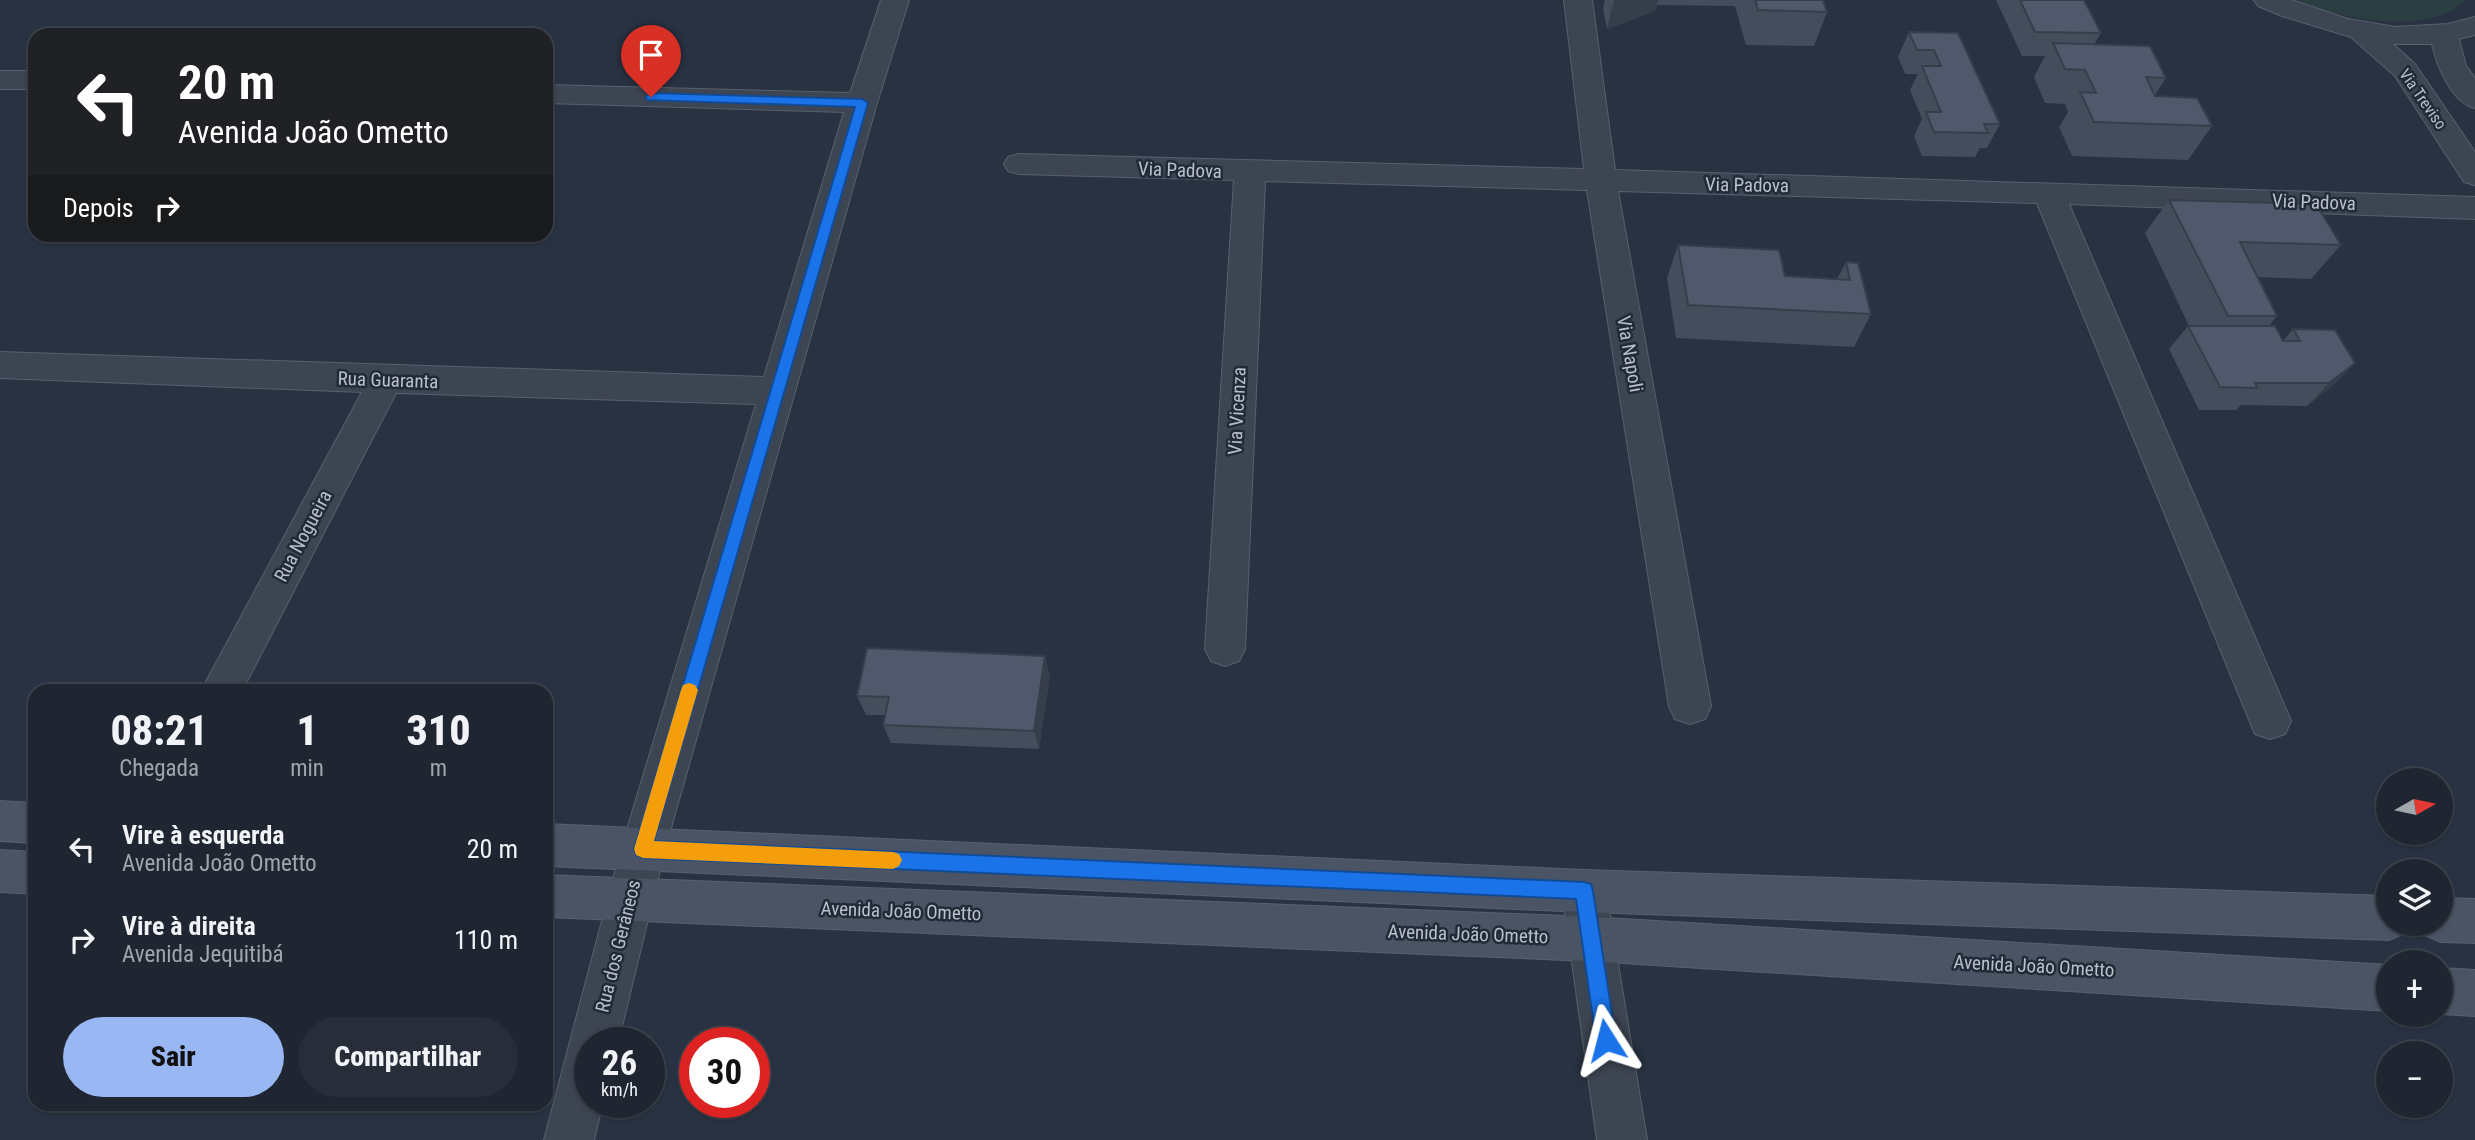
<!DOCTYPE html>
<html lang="pt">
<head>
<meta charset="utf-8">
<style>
	:root { --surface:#1f2632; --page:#272e3a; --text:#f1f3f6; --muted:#a1a5ac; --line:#3c434d; --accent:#98b7f3 }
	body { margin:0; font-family:"Roboto Condensed",sans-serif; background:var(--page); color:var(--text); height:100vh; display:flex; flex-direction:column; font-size:26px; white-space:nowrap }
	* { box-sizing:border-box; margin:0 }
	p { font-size:23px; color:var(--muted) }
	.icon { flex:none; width:38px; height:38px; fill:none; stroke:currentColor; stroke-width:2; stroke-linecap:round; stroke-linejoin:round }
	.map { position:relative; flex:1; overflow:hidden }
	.drawer { position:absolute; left:28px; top:684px; width:525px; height:427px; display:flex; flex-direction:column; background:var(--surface); border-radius:21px; box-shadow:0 2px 5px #0004,0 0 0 2px var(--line) }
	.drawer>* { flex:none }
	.guide { position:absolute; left:28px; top:28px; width:525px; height:214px; border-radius:21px; box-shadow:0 2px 5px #0004,0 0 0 2px var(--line); background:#202124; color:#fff; overflow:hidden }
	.needle { width:46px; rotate:81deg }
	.fabs { position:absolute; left:2376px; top:768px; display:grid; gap:14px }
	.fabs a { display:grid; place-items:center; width:77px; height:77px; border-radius:50%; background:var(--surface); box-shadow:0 2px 5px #0004,0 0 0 2px var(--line); font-size:35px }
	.speed { position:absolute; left:574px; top:1027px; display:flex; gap:14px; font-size:35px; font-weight:700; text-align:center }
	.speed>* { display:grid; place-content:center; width:91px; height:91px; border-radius:50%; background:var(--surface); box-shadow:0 2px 5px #0004,0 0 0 2px var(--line); line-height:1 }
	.speed small { font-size:18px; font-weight:400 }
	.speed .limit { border:10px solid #d22; background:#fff; color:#111 }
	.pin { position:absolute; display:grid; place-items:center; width:60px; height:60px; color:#fff; margin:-72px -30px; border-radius:50% 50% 50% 0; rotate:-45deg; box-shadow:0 0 7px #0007 }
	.pin .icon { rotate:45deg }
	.me { position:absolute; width:77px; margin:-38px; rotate:351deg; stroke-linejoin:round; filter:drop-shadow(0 0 5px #0008) }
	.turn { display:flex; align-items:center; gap:24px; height:147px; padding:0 35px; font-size:32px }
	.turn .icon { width:91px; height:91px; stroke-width:2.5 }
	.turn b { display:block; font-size:49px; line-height:60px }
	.then { display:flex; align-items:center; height:66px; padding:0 35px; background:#0003; gap:14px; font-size:26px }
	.eta { display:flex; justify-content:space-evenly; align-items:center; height:119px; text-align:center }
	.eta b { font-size:42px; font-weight:800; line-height:49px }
	.primary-button { display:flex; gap:14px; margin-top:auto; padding:14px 35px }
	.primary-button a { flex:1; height:80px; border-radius:42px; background:var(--accent); color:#111; font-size:28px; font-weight:800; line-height:80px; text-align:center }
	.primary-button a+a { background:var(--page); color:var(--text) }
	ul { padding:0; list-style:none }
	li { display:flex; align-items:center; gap:21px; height:91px; padding:0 35px }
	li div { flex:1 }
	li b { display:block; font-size:26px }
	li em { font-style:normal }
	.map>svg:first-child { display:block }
	.green { fill:#2b3f43 }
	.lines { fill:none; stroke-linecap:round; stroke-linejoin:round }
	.street-casing { stroke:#58606c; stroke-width:2 }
	.secondary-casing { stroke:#58606c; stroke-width:2 }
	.street { fill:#3d4552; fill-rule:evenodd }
	.secondary { fill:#4b5464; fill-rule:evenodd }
	.wall { fill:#444d5c }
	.shaded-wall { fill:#373e4b }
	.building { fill:#4f596b; stroke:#373e4b; stroke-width:2 }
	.route { fill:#1a73e8; stroke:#114b97; stroke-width:2 }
	.slow { fill:#f59e0b }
	.labels { text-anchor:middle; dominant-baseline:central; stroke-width:5; stroke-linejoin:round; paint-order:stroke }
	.far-street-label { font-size:16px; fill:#bac0cb; stroke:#212a37 }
	.street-label { font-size:19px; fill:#bac0cb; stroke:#212a37 }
</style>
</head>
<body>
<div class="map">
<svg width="2475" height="1140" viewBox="0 0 2475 1140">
	<rect width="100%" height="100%" fill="#293242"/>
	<!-- green -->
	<path class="green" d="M2298,0H2466C2428,37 2343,20 2298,0Z"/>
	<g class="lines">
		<defs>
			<path id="street" d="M881,0H909L877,103L665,849L618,1043H590V1102H603L594,1140H544L621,849L756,404L396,393L242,691H201L362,392L0,378V352L764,377L844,112L546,103V85L850,93Z
				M1564,0H1592L1615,170L2475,197V219L2069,204L2291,721L2285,734L2270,739L2255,734L2037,203L1618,191L1711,706L1705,719L1690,724L1675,719L1669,706L1587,190L1265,181L1245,649L1239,661L1225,666L1211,661L1205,649L1234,180L1019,174L1008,171L1004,164L1008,157L1019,154L1584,169Z
				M2254,0H2292L2348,19L2396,27L2448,24L2475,17V35L2459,39L2466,66L2475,78V108C2451,102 2437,66 2432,44H2393L2415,64L2475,152V185L2464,182L2395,76L2351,37L2282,16L2258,6Z
				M0,71H35V89H0Z
				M1584,870L1600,876L1606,891L1647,1140H1597L1562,891L1568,876Z"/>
			<path id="secondary" d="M0,801L35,803V843L0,841Z
				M546,824L1584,870L2389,896V924H2409L2405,933L2389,940L1584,912L546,866Z
				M0,850L35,852V894L0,892Z
				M546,875L1590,917L2389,965V1011L1590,961L546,917Z
				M2441,898L2475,899V943L2441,942L2425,935L2420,924H2441Z
				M2441,968L2475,970V1016L2441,1014Z"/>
		</defs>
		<!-- street casing -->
		<use href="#street" class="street-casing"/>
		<!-- secondary casing -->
		<use href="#secondary" class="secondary-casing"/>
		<!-- street -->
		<use href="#street" class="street"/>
		<!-- secondary -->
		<use href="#secondary" class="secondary"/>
	</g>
	<!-- wall -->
	<path class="wall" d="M1605,0H1823L1827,12L1814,46L1746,45L1735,6L1657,5L1655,11L1607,29L1603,9Z
		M1996,0H2084L2101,33L2094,44L2166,78L2155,95V96L2212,126L2188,160L2072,156L2059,127L2068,112L2065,104L2045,103L2034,77L2045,56H2022Z
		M1909,32L1958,33L2000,124L1987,148H1980L1975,157L1922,156L1914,136L1922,119L1910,90L1918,74H1905L1898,57Z
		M2169,200L2341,245L2311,279L2257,277L2277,316L2269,326L2283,341L2293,329L2355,363L2332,386L2307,406L2241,405L2236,410H2199L2169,349L2188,326H2189L2145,233Z
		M1678,245L1785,276L1837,279L1846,262L1871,314L1854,347L1676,338L1667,278Z
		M1050,675L1039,749L891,743L883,725L885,715H866L857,696Z"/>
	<!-- shaded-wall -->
	<path class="shaded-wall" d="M1614,0H1658L1655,11L1607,29Z
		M2355,363L2332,386L2307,406L2329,383Z
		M1045,656L1050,675L1039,749L1034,731Z"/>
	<!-- building -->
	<path class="building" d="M1755,0H1823L1827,12L1758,10Z
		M2020,0H2084L2101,33L2035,32Z
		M1909,32L1958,33L2000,124H1984L1988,133L1934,132L1926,112H1941L1922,66H1941L1934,50H1917Z
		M2053,43L2150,46L2166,78L2146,77L2155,96L2197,98L2212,126L2094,122L2080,92L2096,93L2085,70L2065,69Z
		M2169,200L2316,204L2341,245L2240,242L2277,316H2228Z
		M1678,245L1779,250L1785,276L1850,280L1846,262L1858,263L1871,314L1688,305Z
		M2188,326H2275L2283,341H2300L2293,329L2335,330L2355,363L2329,383H2255L2257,388L2220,387Z
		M867,648L1045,656L1034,731L883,725L889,697L857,696Z"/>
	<!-- route -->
	<path class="route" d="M651,93L862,99L868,103L654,841L1584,882L1591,884L1593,891L1616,1040L1613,1047L1606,1049L1599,1047L1596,1040L1576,899L643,858L636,855L634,849L855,107L647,100L645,97Z"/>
	<!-- slow -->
	<path class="slow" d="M689,683L695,685L698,690L654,841L893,852L899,854L902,860L899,866L893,869L643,858L636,855L634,849L681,690L683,685Z"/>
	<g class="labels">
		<!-- far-street labels -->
		<g class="far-street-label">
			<text transform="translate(2423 99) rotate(55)">Via Treviso</text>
		</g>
		<!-- street labels -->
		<g class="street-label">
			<text transform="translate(1180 170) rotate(2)">Via Padova</text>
			<text transform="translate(1747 185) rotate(1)">Via Padova</text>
			<text transform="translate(2314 202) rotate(2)">Via Padova</text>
			<text transform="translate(1630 354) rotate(80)">Via Napoli</text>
			<text transform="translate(388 380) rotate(2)">Rua Guaranta</text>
			<text transform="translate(1237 411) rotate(-87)">Via Vicenza</text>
			<text transform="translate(303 536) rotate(-62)">Rua Nogueira</text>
			<text transform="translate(901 911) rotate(2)">Avenida João Ometto</text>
			<text transform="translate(1468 934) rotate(2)">Avenida João Ometto</text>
			<text transform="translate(618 946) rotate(-76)">Rua dos Gerâneos</text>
			<text transform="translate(2034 966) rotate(3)">Avenida João Ometto</text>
		</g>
	</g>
</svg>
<div class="fabs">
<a><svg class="needle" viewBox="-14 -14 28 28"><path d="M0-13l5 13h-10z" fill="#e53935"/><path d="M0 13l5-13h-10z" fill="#a1a5ac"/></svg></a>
<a><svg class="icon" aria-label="layers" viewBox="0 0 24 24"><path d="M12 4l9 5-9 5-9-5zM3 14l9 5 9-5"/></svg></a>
<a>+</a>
<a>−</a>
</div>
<div class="speed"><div>26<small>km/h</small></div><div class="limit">30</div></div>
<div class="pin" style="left:651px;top:97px;background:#d93025"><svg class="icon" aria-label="arrive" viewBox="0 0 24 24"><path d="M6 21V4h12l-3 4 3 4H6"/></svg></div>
<svg class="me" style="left:1606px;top:1040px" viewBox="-20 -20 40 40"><path d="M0-17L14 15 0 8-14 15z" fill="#1a73e8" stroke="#fff" stroke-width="4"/></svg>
<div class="guide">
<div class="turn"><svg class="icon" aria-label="left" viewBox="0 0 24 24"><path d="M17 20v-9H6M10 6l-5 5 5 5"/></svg><div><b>20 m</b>Avenida João Ometto</div></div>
<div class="then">Depois<svg class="icon" aria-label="right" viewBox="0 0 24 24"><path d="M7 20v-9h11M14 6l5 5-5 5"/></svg></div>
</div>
<section class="drawer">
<div class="eta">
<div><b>08:21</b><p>Chegada</p></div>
<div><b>1</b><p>min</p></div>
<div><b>310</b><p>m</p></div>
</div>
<ul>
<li><svg class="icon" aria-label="left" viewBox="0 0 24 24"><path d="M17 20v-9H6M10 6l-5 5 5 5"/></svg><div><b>Vire à esquerda</b><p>Avenida João Ometto</p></div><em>20 m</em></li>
<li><svg class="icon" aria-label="right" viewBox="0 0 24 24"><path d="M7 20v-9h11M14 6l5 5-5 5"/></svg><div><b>Vire à direita</b><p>Avenida Jequitibá</p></div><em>110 m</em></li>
</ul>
<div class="primary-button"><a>Sair</a><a>Compartilhar</a></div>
</section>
</div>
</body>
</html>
